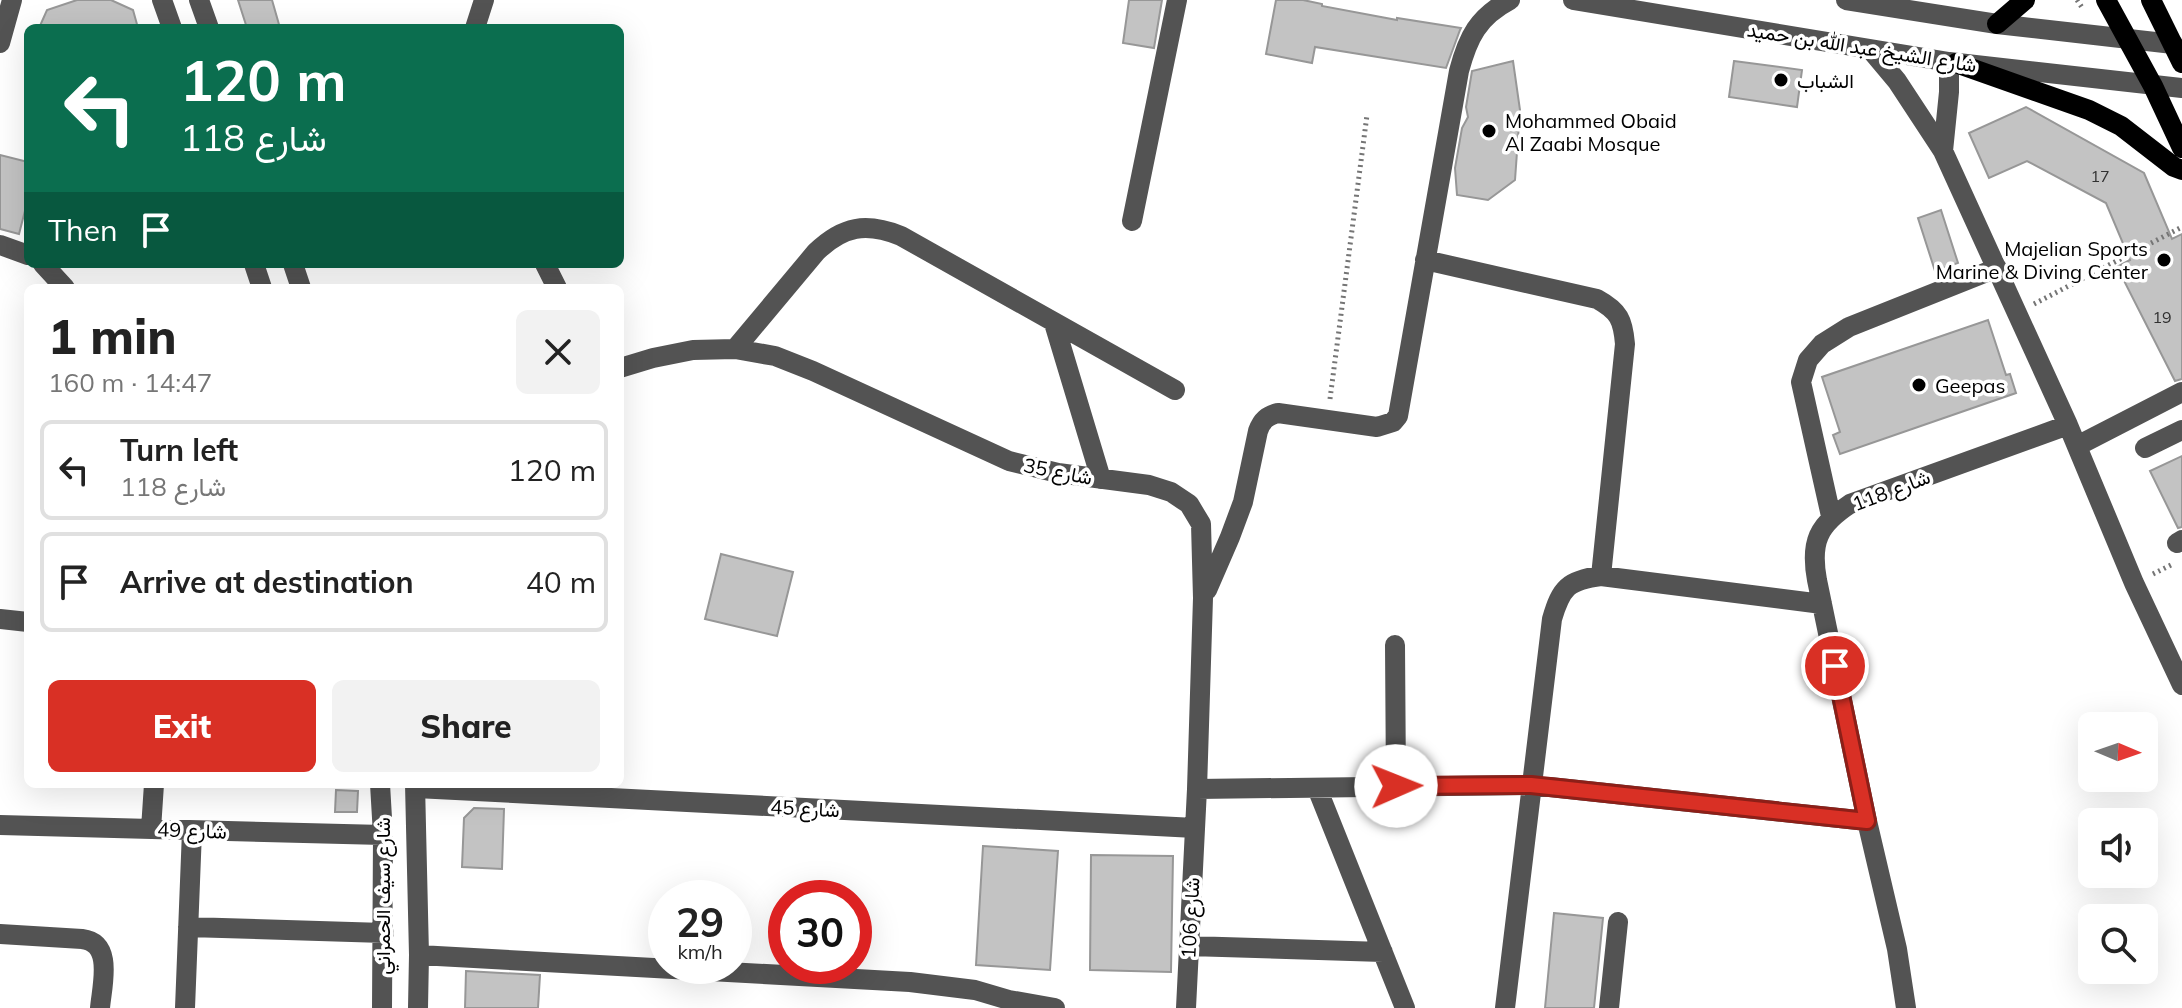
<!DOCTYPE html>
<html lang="en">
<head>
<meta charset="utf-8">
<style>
	:root { --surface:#fff; --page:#f2f2f2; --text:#222; --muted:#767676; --line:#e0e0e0; --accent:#d93025 }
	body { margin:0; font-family:Mulish,Vazirmatn,sans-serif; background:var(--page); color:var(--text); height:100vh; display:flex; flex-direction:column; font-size:30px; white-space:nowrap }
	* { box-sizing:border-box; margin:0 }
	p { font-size:26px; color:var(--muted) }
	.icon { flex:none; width:44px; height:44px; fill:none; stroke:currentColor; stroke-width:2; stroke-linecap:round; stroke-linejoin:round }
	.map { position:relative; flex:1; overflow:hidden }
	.side { position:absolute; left:24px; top:284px; width:600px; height:504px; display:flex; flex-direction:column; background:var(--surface); border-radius:12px; box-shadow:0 8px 32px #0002 }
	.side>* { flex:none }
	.guide { position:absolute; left:24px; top:24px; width:600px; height:244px; border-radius:12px; box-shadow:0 8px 32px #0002; background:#0b6e4f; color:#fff; overflow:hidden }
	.needle { width:52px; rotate:92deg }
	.buttons { position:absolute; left:2078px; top:712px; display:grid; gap:16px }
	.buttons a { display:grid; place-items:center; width:80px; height:80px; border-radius:12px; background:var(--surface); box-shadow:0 8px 32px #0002; font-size:40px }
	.speed { position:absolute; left:648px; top:880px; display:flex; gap:16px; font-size:40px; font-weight:700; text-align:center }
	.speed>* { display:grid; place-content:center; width:104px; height:104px; border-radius:50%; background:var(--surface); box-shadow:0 8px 32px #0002; line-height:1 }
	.speed small { font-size:20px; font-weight:400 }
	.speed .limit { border:12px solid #d22; background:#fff; color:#111 }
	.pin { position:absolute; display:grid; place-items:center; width:68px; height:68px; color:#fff; margin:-34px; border:4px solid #fff; border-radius:50%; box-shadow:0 2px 8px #0007 }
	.me { position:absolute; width:88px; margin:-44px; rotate:89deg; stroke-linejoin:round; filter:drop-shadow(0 0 6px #0008) }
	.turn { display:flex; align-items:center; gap:28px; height:168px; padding:0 24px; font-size:36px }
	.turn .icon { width:104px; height:104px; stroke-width:2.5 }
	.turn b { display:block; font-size:56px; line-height:68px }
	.then { display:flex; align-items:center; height:76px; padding:0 24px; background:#0003; gap:16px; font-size:30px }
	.round { display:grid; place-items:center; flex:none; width:84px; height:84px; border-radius:12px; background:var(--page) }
	.overview { display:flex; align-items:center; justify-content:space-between; height:136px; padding:0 24px }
	h1 { font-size:48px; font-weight:800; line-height:60px }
	.action { display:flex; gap:16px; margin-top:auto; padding:16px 24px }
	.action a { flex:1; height:92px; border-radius:12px; background:var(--accent); color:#fff; font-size:32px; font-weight:800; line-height:92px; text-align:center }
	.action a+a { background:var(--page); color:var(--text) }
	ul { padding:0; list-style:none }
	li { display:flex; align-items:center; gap:24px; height:100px; margin:0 16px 12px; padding:0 8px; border:4px solid var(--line); border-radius:12px }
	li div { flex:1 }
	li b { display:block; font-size:30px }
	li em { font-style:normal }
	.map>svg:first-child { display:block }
	.building { fill:#c3c3c3; stroke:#979797; stroke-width:2 }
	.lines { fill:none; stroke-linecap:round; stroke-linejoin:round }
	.path { stroke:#757575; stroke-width:5; stroke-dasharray:2 4; stroke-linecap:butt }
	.minor { stroke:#535353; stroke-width:20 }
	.major { stroke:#000; stroke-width:20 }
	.route-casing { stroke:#8d1f18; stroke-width:20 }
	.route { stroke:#d93025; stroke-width:14 }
	.poi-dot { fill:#000; stroke:#fff; stroke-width:3 }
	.labels { text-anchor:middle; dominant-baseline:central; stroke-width:7; stroke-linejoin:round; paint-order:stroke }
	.number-label { font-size:16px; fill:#313131 }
	.street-label { font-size:20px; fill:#000; stroke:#fff }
	.poi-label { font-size:20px; fill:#000; stroke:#fff; text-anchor:start }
</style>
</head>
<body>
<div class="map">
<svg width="2182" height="1008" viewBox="0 0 2182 1008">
	<rect width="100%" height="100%" fill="#fff"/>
	<!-- building -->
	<path class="building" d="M77,0H111L133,10L138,28H39L47,10Z
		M238,0H272L280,28H247Z
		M1129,0H1162L1154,48L1123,43Z
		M1276,0H1303L1322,4V6L1397,20V18L1461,28L1460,30L1446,68L1315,47L1312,63L1266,54Z
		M1513,61L1520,110L1515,180L1488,200L1457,195L1455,168L1462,128L1468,117L1466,107L1472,71Z
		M1734,61L1802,70L1797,107L1729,97Z
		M2026,107L2144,173L2172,239L2182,234V379L2175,381L2117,267L2130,260L2106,203L2027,161L1989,178L1969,133Z
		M0,155L28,162V199L19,234L0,229Z
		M1941,210L1958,263L1935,271L1918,218Z
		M1988,320L2006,375L2010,374L2016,393L1840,454L1833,435L1840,432L1822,377Z
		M2182,456V527L2178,528L2150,471Z
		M721,554L793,572L777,636L705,619Z
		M336,790L358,791L357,812H335Z
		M474,808L504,809L502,869L462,867L464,818Z
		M983,846L1058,851L1050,970L976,965Z
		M1091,855L1173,856L1171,972L1090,970Z
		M1554,913L1603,918L1594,1008H1545Z
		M466,971L540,975L538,1008H465Z"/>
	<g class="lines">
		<!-- path -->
		<path class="path" d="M2077,0L2083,9
			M2034,304L2182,227
			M1330,399L1367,115
			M2153,574L2173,564"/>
		<!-- minor -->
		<path class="minor" d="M162,0L172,28
			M199,0L209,28
			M1573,0L1949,62L2182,88
			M1846,0L1997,24L2173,44
			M475,28L484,0
			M0,43L12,0
			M1871,50L1897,81L1943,151L2068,425L2134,583L2182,685
			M1943,151L1949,92V62
			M1132,221L1177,0
			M0,245L28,255
			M1425,260L1597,299C1619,311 1623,320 1625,344L1601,576
			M43,264L65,288
			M254,264L262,288
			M293,264L301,288
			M545,264L557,288
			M1054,323L1101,479
			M735,349L816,252C843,226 866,222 901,236L1175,390
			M620,368L653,358L693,350L735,349L775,356L813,371L1009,461L1058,473L1149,485L1171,492L1189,504L1201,524L1203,598L1197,789L1186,1008
			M2077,446L2182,392
			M2145,448L2182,430
			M1831,516L1801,382L1808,360L1822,344L1849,327L1997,268
			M2177,543L2182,540
			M1207,590L1230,537L1243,502L1258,431C1262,420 1267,416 1278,413L1377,427L1393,422L1398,416L1459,71C1468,37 1478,17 1510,0
			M0,619L28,622
			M1395,645L1396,786
			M380,784L383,835L382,1008
			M415,784L419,955L418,1008
			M416,788L1195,828
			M1317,788L1405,1008
			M1197,789L1531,785L1867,821
			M0,825L383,835
			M151,829L154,784
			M188,927L384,933
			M0,934L82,939C114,943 102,985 100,1008
			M1189,946L1383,952
			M419,955L910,982L975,990L1009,1000L1055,1008
			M185,1008L192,831
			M1505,1008L1552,619C1561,588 1568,580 1601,576L1822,604
			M1609,1008L1618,922
			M1906,1008L1897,949L1867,821L1817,580C1810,542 1818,525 1850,504L2068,425"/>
		<!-- major -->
		<path class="major" d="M2106,0L2153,86L2182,148
			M2151,0L2182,63
			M1997,24L2025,0
			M1956,63L2089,110L2121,126L2174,167L2182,170"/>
	</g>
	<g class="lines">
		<defs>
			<path id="route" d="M1396,786L1531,785L1867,821L1835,666"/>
		</defs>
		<!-- route casing -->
		<use href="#route" class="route-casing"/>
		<!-- route -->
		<use href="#route" class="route"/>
	</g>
	<!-- markers -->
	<g class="poi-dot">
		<circle cx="1781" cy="80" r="8"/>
		<circle cx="1489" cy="131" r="8"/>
		<circle cx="2164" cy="260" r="8"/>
		<circle cx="1919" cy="385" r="8"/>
	</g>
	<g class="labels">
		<!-- number labels -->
		<g class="number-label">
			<text x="2100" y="176">17</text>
			<text x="2162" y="317">19</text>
		</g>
		<!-- street labels -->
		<g class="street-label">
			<text transform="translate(1862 47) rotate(9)">شارع الشيخ عبد الله بن حميد</text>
			<text transform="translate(1058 471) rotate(11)">شارع 35</text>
			<text transform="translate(1891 490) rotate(-21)">شارع 118</text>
			<text transform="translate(805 808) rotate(3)">شارع 45</text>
			<text transform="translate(192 830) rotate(2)">شارع 49</text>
			<text transform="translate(382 896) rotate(-90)">شارع سيف الحمراني</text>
			<text transform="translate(1190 918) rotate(-87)">شارع 106</text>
		</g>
		<!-- poi labels -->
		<g class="poi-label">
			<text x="1797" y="80">الشباب</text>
			<text x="1505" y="120">Mohammed Obaid<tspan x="1505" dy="23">Al Zaabi Mosque</tspan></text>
			<text x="2148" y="248" text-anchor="end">Majelian Sports<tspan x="2148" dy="23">Marine &amp; Diving Center</tspan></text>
			<text x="1935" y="385">Geepas</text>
		</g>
	</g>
</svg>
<div class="buttons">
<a><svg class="needle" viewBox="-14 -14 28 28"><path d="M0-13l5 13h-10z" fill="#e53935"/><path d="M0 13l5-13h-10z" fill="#767676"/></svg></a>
<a><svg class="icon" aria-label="sound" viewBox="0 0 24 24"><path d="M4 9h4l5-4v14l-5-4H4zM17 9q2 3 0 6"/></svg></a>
<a><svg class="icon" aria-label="search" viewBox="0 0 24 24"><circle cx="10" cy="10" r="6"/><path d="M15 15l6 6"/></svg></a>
</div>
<div class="speed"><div>29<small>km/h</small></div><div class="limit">30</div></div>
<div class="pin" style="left:1835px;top:666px;background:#d93025"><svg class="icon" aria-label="arrive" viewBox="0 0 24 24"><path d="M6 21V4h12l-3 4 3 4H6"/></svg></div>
<svg class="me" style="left:1396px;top:786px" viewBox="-20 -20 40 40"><circle r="19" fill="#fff"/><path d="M0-13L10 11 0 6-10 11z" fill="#d93025"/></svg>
<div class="guide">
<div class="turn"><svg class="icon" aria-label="left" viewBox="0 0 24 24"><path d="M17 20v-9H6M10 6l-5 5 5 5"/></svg><div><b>120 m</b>شارع 118</div></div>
<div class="then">Then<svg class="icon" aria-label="arrive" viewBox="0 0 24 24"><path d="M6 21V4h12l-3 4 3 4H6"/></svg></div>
</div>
<section class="side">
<div class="overview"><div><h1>1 min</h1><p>160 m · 14:47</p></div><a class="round"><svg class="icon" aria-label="close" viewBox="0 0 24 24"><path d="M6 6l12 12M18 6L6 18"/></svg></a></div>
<ul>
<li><svg class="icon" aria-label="left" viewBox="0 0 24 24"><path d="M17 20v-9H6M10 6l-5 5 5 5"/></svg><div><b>Turn left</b><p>شارع 118</p></div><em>120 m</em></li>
<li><svg class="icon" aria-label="arrive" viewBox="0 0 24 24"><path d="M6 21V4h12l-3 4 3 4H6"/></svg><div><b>Arrive at destination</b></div><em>40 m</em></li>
</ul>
<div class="action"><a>Exit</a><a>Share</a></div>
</section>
</div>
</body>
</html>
